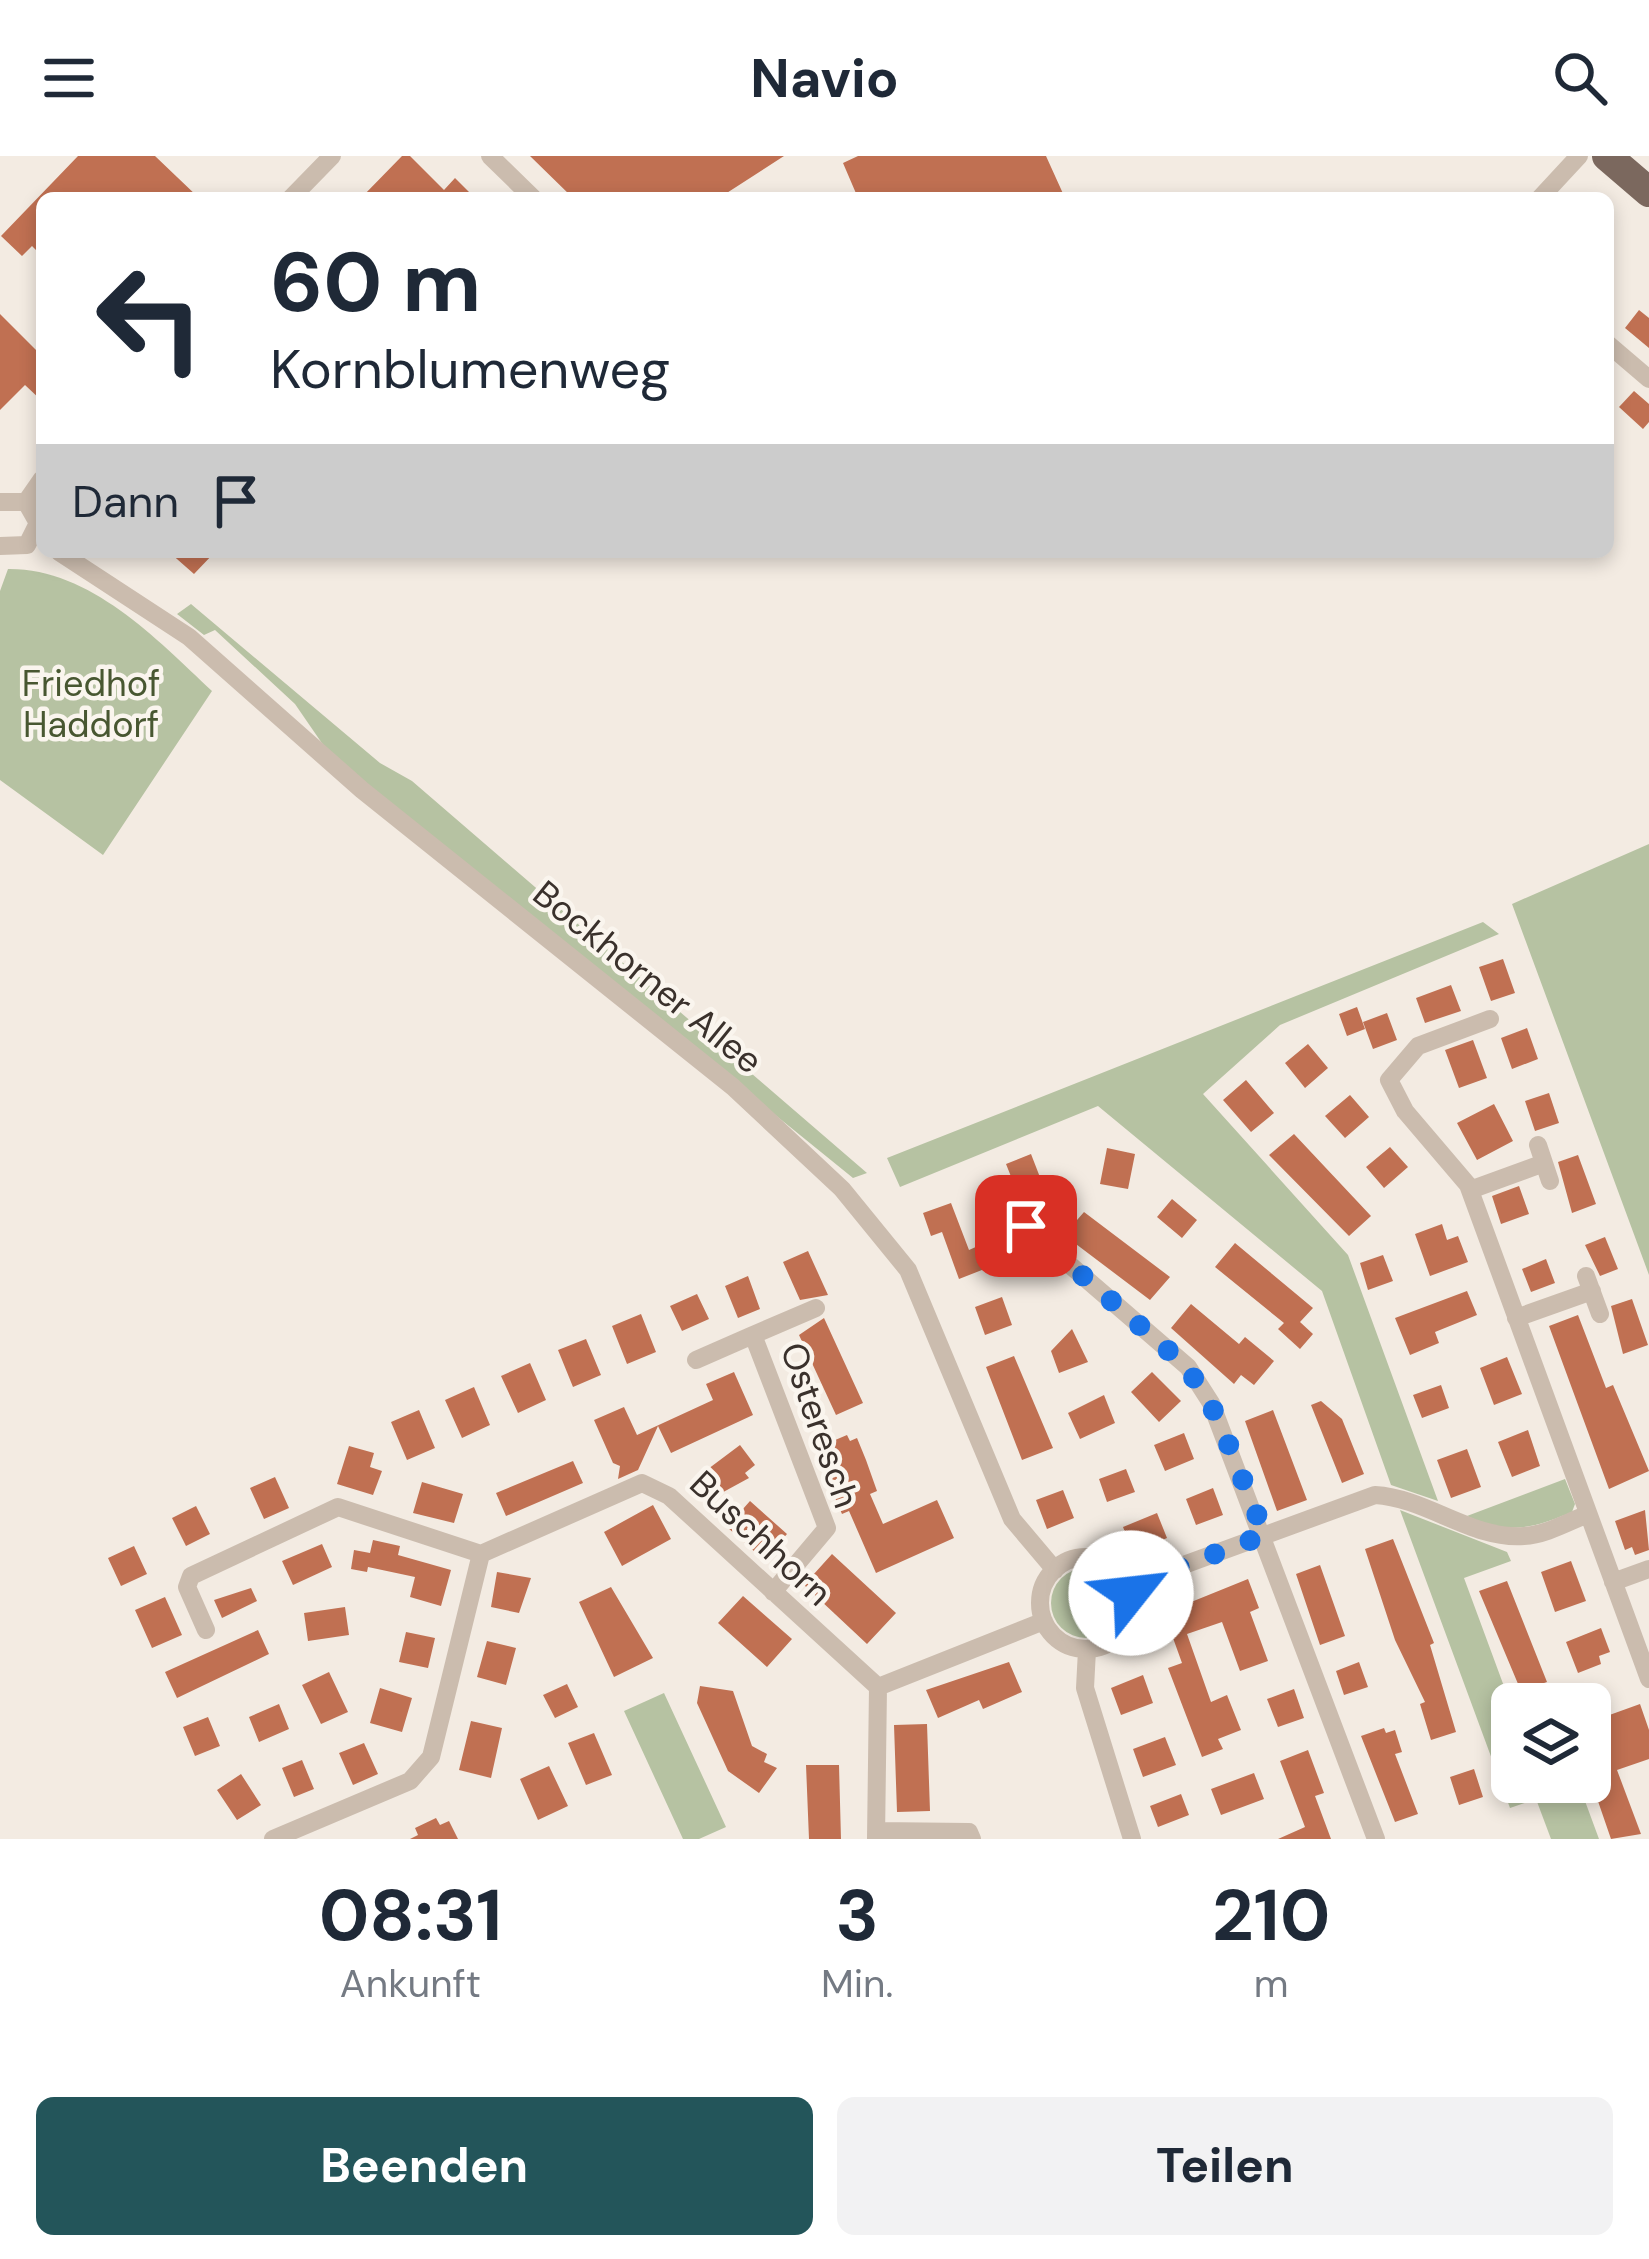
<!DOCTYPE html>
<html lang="de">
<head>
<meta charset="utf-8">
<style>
	:root { --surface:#fff; --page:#f2f2f3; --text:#1f2937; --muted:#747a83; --accent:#23555a }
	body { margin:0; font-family:"DM Sans",sans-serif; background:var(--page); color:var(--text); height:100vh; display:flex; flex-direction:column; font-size:45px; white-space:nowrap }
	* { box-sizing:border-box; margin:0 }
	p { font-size:39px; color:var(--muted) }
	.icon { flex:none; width:66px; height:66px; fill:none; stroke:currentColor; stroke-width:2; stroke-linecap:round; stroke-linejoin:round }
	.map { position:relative; height:1683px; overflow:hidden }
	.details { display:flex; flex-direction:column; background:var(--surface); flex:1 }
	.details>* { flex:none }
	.banner { position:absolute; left:36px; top:36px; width:1578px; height:366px; border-radius:18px; box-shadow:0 6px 18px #0003; background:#fff; color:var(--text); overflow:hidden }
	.controls { position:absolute; left:1491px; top:1527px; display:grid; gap:24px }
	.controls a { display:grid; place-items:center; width:120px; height:120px; border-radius:18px; background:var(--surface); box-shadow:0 6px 18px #0003; font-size:60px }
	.pin { position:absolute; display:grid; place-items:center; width:102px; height:102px; color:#fff; margin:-51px; border-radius:24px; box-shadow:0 6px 18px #0006 }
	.me { position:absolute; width:132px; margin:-66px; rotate:61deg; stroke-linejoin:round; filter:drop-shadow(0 0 9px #0008) }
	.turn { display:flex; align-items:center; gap:42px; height:252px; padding:0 36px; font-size:54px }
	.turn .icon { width:156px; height:156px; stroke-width:2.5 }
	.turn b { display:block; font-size:84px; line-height:102px }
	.then { display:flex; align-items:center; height:114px; padding:0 36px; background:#0003; gap:24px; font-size:45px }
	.eta { display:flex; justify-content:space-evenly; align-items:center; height:204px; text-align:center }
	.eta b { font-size:72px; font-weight:700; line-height:84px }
	.button { display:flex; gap:24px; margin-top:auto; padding:24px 36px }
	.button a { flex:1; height:138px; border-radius:18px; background:var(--accent); color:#fff; font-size:48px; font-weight:700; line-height:138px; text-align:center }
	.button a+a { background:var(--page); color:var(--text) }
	header { display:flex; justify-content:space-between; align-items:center; height:156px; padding:0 36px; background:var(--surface); font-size:54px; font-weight:700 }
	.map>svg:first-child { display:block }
	.green { fill:#b6c2a2 }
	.building { fill:#c07052 }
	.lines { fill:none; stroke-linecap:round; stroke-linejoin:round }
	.minor { stroke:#cbbcae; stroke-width:18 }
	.primary { stroke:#7b685e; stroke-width:30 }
	.route { stroke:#1a73e8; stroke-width:21; stroke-dasharray:0 37.8 }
	.labels { text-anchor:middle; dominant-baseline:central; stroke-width:9; stroke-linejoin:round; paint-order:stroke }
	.park-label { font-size:36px; fill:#485731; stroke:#faf5ee }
	.street-label { font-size:36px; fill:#3a312c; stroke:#faf5ee }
</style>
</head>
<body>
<header><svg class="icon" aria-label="menu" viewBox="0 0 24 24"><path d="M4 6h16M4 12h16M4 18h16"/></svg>Navio<svg class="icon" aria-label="search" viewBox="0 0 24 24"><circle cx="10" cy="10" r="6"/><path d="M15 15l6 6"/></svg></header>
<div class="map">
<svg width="1649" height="1683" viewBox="0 0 1649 1683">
	<rect width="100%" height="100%" fill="#f3ebe2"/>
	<!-- green -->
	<path class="green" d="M8,413C89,412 156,482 212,535L103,699L0,624V435Z
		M191,448L380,607L412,625L867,1017L853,1022L328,596L295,548L215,474L204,479L177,458Z
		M1649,688V1119L1512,748Z
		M1483,766L1499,778L1280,869L1203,938L1348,1099L1438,1345L1391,1329L1322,1135L1098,950L900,1031L887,1002Z
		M1565,1323L1575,1348L1572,1356C1531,1373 1509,1379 1467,1360Z
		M1400,1354L1507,1396L1511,1405L1464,1422L1512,1552V1626H1578L1599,1683H1551L1536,1643L1510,1652Z
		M1051 1447a35 35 0 1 1 70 0a35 35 0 1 1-70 0Z
		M664,1537L726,1671L699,1683H683L624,1555Z"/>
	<!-- building -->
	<path class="building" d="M78,0H155L199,42H42V100L32,90L22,100L1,80Z
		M402,0H410L444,34L455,22L475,42H361Z
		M530,0H784L719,42H573Z
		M858,0H1046L1065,42H858L843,7Z
		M1639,154L1649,162V192L1625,172Z
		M0,158L42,200V245L25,229L0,254Z
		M1634,235L1649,248V266L1643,273L1619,251Z
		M169,396H215L194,418Z
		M1503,803L1515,837L1491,845L1479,811Z
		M1451,829L1461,855L1425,867L1416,842Z
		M1357,851L1365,873L1347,880L1339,858Z
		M1387,857L1397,884L1373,893L1363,866Z
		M1527,872L1538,903L1512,913L1501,882Z
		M1473,884L1487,922L1459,932L1445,894Z
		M1308,888L1328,912L1305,932L1285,907Z
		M1246,924L1274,957L1251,976L1223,944Z
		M1549,937L1559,967L1535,975L1525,945Z
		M1350,939L1369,961L1345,982L1325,960Z
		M1494,948L1513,985L1477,1004L1457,967Z
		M1294,978L1371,1060L1349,1080L1269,999Z
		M1390,991L1408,1011L1384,1032L1366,1011Z
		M1107,992L1135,998L1128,1033L1100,1028Z
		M1031,998L1043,1029L1018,1038L1006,1008Z
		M1578,999L1596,1048L1572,1057L1558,1006Z
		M1519,1030L1529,1058L1501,1068L1492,1040Z
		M1172,1043L1197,1064L1182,1082L1157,1061Z
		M951,1047L969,1094L978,1090L987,1112L959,1123L942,1076L931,1080L923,1057Z
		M1084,1056L1170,1121L1150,1144L1064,1079Z
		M1442,1068L1447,1084L1458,1080L1468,1106L1430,1120L1415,1078Z
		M1605,1081L1618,1113L1600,1120L1585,1089Z
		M1235,1087L1313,1152L1300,1166L1313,1178L1300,1193L1278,1173L1284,1167L1215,1111Z
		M808,1095L828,1139L800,1144L783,1106Z
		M1383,1099L1393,1125L1368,1134L1360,1107Z
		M1546,1103L1555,1127L1531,1136L1522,1113Z
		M748,1120L760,1153L738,1162L725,1130Z
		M1467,1135L1477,1159L1435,1176L1439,1187L1410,1199L1395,1162Z
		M697,1138L709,1163L682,1175L670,1150Z
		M1002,1141L1012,1169L985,1179L975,1151Z
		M1632,1143L1648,1189L1623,1198L1611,1150Z
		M1191,1148L1239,1188L1245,1181L1274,1205L1254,1229L1241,1219L1234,1228L1171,1172Z
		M641,1158L656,1196L627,1208L612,1170Z
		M1578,1159L1606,1232L1613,1229L1649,1315L1609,1333L1549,1170Z
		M824,1162L863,1247L836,1259L799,1179Z
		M1072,1173L1088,1206L1059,1217L1051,1195Z
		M586,1183L601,1219L573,1231L558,1194Z
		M1014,1200L1053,1292L1022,1304L986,1211Z
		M1507,1201L1522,1238L1494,1249L1480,1212Z
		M530,1207L546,1244L518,1257L501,1220Z
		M734,1216L753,1259L671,1297L658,1270L638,1314L618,1323L620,1310L613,1307L594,1264L624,1251L637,1279L713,1244L706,1228Z
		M1152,1216L1181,1245L1159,1266L1131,1236Z
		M1441,1229L1449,1252L1422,1262L1413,1239Z
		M474,1231L490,1269L462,1282L445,1244Z
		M1104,1239L1115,1267L1080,1283L1068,1257Z
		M1321,1245L1342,1263L1364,1318L1342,1327L1311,1249Z
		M419,1254L435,1292L407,1304L391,1266Z
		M1273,1254L1307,1344L1277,1355L1245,1265Z
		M1528,1274L1540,1310L1512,1321L1498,1286Z
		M1184,1277L1194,1303L1165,1315L1154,1289Z
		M847,1279L850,1285L857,1282L866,1304L877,1335L870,1338L883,1368L937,1344L954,1382L876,1417L849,1355L842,1358L814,1293Z
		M740,1289L755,1309L745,1317L749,1322L716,1340L700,1319Z
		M349,1290L374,1297L370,1311L382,1315L373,1339L337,1328Z
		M1467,1293L1481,1331L1451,1342L1437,1304Z
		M573,1305L583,1327L506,1360L496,1337Z
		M1126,1313L1135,1336L1107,1346L1099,1323Z
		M275,1321L289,1352L264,1363L250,1332Z
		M422,1326L463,1338L454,1367L413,1357Z
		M1213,1332L1223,1359L1196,1369L1186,1343Z
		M1063,1334L1074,1362L1047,1373L1036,1344Z
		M750,1345L787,1378L764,1404L727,1371Z
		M653,1349L671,1383L622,1410L604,1376Z
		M196,1350L210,1378L186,1390L172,1362Z
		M1645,1354L1649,1394L1635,1399L1632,1391L1625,1394L1615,1365Z
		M1157,1357L1167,1382L1133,1396L1123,1371Z
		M1393,1383L1434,1487L1430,1489L1456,1576L1431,1584L1420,1548L1425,1546L1395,1484L1365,1393Z
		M373,1384L400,1390L398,1399L451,1414L441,1450L410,1441L415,1421L368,1411L367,1416L351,1413L354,1394L370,1397Z
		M322,1388L332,1411L293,1429L282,1405Z
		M134,1390L147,1418L121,1430L108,1402Z
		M832,1398L896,1457L867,1488L804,1429Z
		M1571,1405L1586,1445L1555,1456L1541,1416Z
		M1320,1409L1345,1480L1320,1489L1296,1418Z
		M497,1416L531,1422L519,1457L491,1451Z
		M1248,1423L1259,1452L1250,1456L1268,1505L1240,1515L1222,1466L1187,1478L1211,1546L1227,1539L1241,1574L1218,1583L1223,1593L1202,1601L1168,1512L1182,1507L1164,1457Z
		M1507,1425L1547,1526L1521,1535L1479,1435Z
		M611,1431L653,1502L614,1521L579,1446Z
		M251,1432L257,1445L222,1462L214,1444Z
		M743,1440L792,1483L767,1511L718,1467Z
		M165,1441L182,1479L152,1492L135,1454Z
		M345,1451L349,1479L308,1485L304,1457Z
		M1601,1472L1610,1496L1599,1500L1601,1508L1578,1517L1566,1486Z
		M258,1474L269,1498L177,1542L165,1516Z
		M406,1476L435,1482L428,1512L399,1506Z
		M487,1485L516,1492L506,1529L477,1521Z
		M1009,1506L1022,1536L983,1553L979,1544L938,1562L926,1534Z
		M1359,1506L1368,1531L1344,1539L1336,1515Z
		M329,1516L348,1556L321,1568L302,1529Z
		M1143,1519L1153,1547L1121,1559L1111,1532Z
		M567,1528L578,1551L555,1562L543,1539Z
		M700,1530L733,1535L752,1590L767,1598L764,1606L777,1612L759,1637L728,1615L697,1547Z
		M380,1532L412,1542L402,1576L370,1567Z
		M1294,1533L1304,1562L1278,1571L1267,1543Z
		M279,1548L289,1573L259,1586L249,1561Z
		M1640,1548L1649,1574V1603L1617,1614L1641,1678L1611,1683L1590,1622V1566Z
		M208,1561L220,1590L195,1600L183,1571Z
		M471,1565L502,1572L491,1622L459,1614Z
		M927,1568L930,1655L897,1656L894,1569Z
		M1384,1572L1386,1577L1395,1574L1402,1596L1395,1598L1418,1658L1395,1666L1361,1580Z
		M594,1577L612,1619L586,1629L568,1587Z
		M1165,1581L1176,1609L1143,1621L1133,1593Z
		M364,1587L378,1618L353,1629L339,1597Z
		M1308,1594L1324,1637L1315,1640L1331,1683H1278L1305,1671L1280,1605Z
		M302,1604L314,1633L294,1641L282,1612Z
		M806,1609H839L841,1683H809Z
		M549,1610L568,1650L538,1664L520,1623Z
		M1474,1613L1483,1641L1459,1649L1450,1621Z
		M1254,1617L1264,1643L1221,1659L1211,1633Z
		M241,1618L261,1649L237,1664L217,1634Z
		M1181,1638L1189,1659L1158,1671L1150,1650Z
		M436,1662L440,1669L449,1665L458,1683H410L418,1679L415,1672Z"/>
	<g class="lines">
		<!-- minor -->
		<path class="minor" d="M490,0L533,42
			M291,42L332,0
			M1540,42L1579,0
			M1608,188L1649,223
			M0,346H26L38,367L27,389L0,390
			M26,346L42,323
			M59,396L189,481L362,634L733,931L842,1033L908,1114L1012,1363L1055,1414
			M1490,863L1418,890L1389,924L1405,955L1468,1029L1649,1523
			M1538,989L1550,1025
			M1470,1034L1544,1007
			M1026,1071L1188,1211L1211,1247L1376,1683
			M1586,1120L1600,1158
			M1516,1162L1592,1135
			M753,1179L816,1152
			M696,1204L753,1179L827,1372L773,1436
			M1040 1447a46 46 0 1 1 92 0a46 46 0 1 1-92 0Z
			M1613,1426L1649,1413
			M1129,1429L1375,1339C1427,1342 1472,1384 1524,1380C1545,1379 1568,1366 1588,1358
			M206,1474L187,1431L191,1420L338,1351L481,1398
			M1087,1494L1085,1532L1132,1683
			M876,1675L969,1676L972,1683
			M273,1683L410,1625L431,1601L481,1398L642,1327L669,1340L878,1531
			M876,1683L878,1531L1044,1465"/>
		<!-- primary -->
		<path class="primary" d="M1607,0L1649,36"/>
	</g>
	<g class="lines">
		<!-- route -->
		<path class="route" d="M1026,1070L1187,1211L1218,1262L1265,1379L1129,1430L1131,1437"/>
	</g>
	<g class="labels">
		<!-- park labels -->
		<g class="park-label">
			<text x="91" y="527">Friedhof<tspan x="91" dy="41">Haddorf</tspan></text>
		</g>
		<!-- street labels -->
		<g class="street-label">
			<text transform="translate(648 821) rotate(39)">Bockhorner Allee</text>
			<text transform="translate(820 1269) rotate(71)">Osteresch</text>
			<text transform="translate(761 1382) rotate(43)">Buschhorn</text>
		</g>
	</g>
</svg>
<div class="controls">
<a><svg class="icon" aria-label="layers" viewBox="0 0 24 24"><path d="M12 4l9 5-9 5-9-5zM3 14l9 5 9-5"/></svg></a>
</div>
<div class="pin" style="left:1026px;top:1070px;background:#d93025"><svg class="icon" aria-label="arrive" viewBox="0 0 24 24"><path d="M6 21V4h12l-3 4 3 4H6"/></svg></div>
<svg class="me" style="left:1131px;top:1437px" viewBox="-20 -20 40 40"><circle r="19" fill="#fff"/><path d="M0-13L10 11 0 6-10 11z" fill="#1a73e8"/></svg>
<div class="banner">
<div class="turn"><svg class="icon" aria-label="left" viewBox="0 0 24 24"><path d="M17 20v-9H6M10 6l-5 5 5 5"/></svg><div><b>60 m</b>Kornblumenweg</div></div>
<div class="then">Dann<svg class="icon" aria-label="arrive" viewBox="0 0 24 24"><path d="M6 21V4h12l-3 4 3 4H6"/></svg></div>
</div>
</div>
<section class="details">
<div class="eta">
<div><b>08:31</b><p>Ankunft</p></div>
<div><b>3</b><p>Min.</p></div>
<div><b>210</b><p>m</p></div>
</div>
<div class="button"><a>Beenden</a><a>Teilen</a></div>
</section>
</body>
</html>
